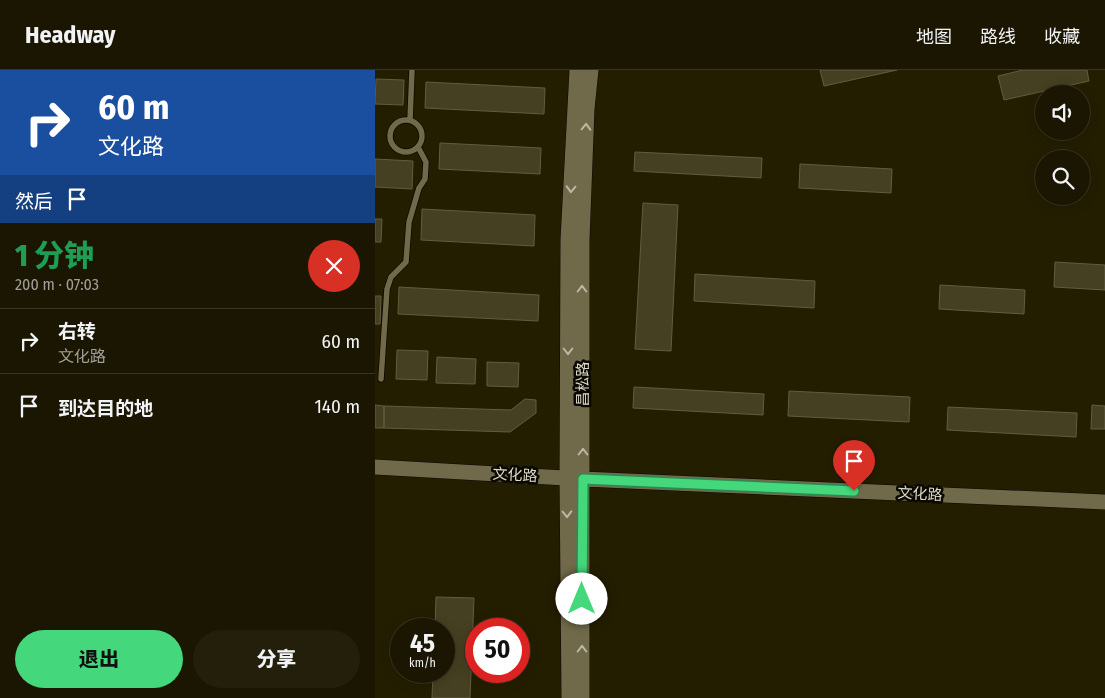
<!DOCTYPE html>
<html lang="zh">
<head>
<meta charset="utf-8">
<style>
	:root { --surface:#1b1601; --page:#241f0b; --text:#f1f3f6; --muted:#a09f99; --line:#393523; --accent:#44d77b }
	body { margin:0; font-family:"Fira Sans Condensed","Noto Sans SC",sans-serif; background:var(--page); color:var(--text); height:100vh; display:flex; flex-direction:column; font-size:19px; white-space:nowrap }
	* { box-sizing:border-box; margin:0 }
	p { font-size:16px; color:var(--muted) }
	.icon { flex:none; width:28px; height:28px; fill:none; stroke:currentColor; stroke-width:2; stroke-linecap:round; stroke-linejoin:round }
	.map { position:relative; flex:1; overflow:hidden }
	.sheet { display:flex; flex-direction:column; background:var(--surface); width:375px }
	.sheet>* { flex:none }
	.banner { background:#1a4fa0; color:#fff; overflow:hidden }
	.buttons { position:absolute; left:660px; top:15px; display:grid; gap:10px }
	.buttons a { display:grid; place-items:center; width:55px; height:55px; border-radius:50%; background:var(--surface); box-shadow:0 2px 12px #0003,0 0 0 1px var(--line); font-size:25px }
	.speed { position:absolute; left:15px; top:548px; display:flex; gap:10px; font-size:25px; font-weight:700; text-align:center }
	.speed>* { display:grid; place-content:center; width:65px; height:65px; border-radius:50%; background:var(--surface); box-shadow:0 2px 12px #0003,0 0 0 1px var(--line); line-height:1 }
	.speed small { font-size:12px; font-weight:400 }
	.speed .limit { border:8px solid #d22; background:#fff; color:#111 }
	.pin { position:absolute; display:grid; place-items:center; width:42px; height:42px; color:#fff; margin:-51px -21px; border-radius:50% 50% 50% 0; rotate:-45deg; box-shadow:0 0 5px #0007 }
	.pin .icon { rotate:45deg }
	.me { position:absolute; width:55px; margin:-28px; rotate:0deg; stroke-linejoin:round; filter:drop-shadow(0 0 4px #0008) }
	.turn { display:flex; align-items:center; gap:18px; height:105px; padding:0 15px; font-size:22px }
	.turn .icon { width:65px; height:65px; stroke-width:2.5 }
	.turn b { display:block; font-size:35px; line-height:42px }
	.then { display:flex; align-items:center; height:48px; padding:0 15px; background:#0003; gap:10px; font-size:19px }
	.round { display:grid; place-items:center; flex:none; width:52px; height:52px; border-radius:26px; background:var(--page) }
	.summary { display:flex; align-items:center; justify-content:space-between; height:85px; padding:0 15px }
	h1 { font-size:30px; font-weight:800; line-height:38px; color:#1e9e55 }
	.cta { display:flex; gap:10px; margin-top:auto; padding:10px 15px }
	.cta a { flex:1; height:58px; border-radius:30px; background:var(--accent); color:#111; font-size:20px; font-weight:800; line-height:58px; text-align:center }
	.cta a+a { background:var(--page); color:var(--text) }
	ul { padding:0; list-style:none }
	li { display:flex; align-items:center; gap:15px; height:65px; padding:0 15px; border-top:1px solid var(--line) }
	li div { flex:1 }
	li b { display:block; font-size:19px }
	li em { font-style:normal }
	header { display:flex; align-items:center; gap:30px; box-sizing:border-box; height:70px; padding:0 25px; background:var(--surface); border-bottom:1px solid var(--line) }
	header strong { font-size:24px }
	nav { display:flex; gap:28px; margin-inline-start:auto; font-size:18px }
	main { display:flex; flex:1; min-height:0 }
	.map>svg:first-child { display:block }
	.building { fill:#464022; stroke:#635d3e }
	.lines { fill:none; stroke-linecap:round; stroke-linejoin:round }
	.lane-casing { stroke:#0d0700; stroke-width:7 }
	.secondary-casing { stroke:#0d0700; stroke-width:16 }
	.lane { stroke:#70694a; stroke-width:5.5 }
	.secondary { stroke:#70694a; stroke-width:15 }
	.oneway { stroke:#bcb8a3 }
	.route-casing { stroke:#2c8c50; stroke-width:12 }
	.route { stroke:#44d77b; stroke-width:9 }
	.labels { text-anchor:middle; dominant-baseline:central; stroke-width:5; stroke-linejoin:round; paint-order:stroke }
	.street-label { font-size:15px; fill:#dddac9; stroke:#0a0801 }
</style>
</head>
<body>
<header>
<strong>Headway</strong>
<nav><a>地图</a><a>路线</a><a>收藏</a></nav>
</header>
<main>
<section class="sheet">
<div class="banner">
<div class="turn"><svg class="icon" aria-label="right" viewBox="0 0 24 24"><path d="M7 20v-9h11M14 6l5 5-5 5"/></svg><div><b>60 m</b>文化路</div></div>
<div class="then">然后<svg class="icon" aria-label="arrive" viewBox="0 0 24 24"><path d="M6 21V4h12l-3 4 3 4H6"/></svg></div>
</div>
<div class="summary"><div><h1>1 分钟</h1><p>200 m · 07:03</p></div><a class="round" style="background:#d93025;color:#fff"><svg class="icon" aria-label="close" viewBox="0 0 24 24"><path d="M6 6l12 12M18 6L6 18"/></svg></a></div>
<ul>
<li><svg class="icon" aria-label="right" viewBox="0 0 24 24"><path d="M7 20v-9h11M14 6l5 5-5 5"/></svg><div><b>右转</b><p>文化路</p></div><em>60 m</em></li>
<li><svg class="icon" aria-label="arrive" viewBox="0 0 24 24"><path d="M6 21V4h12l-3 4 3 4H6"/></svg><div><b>到达目的地</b></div><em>140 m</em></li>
</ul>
<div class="cta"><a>退出</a><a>分享</a></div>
</section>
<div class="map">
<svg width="730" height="628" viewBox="0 0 730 628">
	<rect width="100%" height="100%" fill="#241e01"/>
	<!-- building -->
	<path class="building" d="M445,0H522L449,16Z
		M648,0H712L714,11L629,30L623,6Z
		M1,9L29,10L28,35L0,34Z
		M51,12L170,18L169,44L50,38Z
		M65,73L166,78L165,104L64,99Z
		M260,82L387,88L386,108L259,101Z
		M0,89L38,91L37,119L0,117Z
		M425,94L517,99L516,123L424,118Z
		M268,133L303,135L296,281L260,279Z
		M47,139L160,145L159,176L46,170Z
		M0,149H7L6,172H0Z
		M680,192L730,195V220L679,217Z
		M320,204L440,211L439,238L319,231Z
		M565,215L650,220L649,244L564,239Z
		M24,217L164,225L163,251L23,244Z
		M0,226H6L5,254H0Z
		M22,280L53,281L52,310L21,309Z
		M62,287L101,289L100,314L61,313Z
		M112,292L144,293L143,317L112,316Z
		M259,317L389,324L388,345L258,338Z
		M414,321L535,327L534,352L413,346Z
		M150,329L161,330V343L135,362L9,358V336L136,340Z
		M0,335L9,336V358H0Z
		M717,335L730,336V359H716Z
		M573,337L702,343L701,367L572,360Z
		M61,527L99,528L95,628H57L58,601H69V559H60Z"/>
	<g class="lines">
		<defs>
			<path id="lane" d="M15 66a16 16 0 1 1 32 0a16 16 0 1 1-32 0Z
				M35,50L37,0
				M6,309L12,219L16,207L31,192L34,152L44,118L50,109L51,92L43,77"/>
			<path id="secondary" d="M0,397L208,409L730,432
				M194,628L192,408L193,170L202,0
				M207,628V170L212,39L216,0"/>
		</defs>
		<!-- lane casing -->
		<use href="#lane" class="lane-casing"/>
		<!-- secondary casing -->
		<use href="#secondary" class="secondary-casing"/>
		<!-- lane -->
		<use href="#lane" class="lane"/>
		<!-- secondary -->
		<use href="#secondary" class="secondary"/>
	</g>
	<!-- one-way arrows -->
	<defs><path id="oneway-chevron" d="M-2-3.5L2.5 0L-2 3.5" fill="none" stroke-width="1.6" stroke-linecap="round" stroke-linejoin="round" transform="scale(1.25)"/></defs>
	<g class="oneway">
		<use href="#oneway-chevron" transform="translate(211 57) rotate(-88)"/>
		<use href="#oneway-chevron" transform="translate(196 119) rotate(92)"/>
		<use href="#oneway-chevron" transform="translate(207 219) rotate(-90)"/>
		<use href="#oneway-chevron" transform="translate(193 281) rotate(90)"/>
		<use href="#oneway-chevron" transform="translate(208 382) rotate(-90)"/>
		<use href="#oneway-chevron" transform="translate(192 444) rotate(89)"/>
		<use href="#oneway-chevron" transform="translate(207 579) rotate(-90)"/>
	</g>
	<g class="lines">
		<defs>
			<path id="route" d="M207,529L208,409L479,421"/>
		</defs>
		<!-- route casing -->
		<use href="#route" class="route-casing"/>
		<!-- route -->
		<use href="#route" class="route"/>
	</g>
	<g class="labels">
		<!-- street labels -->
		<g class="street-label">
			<text transform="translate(208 314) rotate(-90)">昌松路</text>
			<text transform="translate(140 405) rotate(3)">文化路</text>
			<text transform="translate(545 424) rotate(3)">文化路</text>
		</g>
	</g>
</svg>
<div class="buttons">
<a><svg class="icon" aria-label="sound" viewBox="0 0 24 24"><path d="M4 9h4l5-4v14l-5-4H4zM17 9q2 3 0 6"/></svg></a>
<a><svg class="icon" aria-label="search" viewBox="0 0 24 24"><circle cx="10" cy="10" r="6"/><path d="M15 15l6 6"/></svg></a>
</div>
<div class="speed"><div>45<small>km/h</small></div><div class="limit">50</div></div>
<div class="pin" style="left:479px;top:421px;background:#d93025"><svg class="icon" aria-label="arrive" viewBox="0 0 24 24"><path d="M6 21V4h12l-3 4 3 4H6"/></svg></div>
<svg class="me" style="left:207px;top:529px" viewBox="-20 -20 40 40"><circle r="19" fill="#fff"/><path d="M0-13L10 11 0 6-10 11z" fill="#44d77b"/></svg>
</div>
</main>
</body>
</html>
